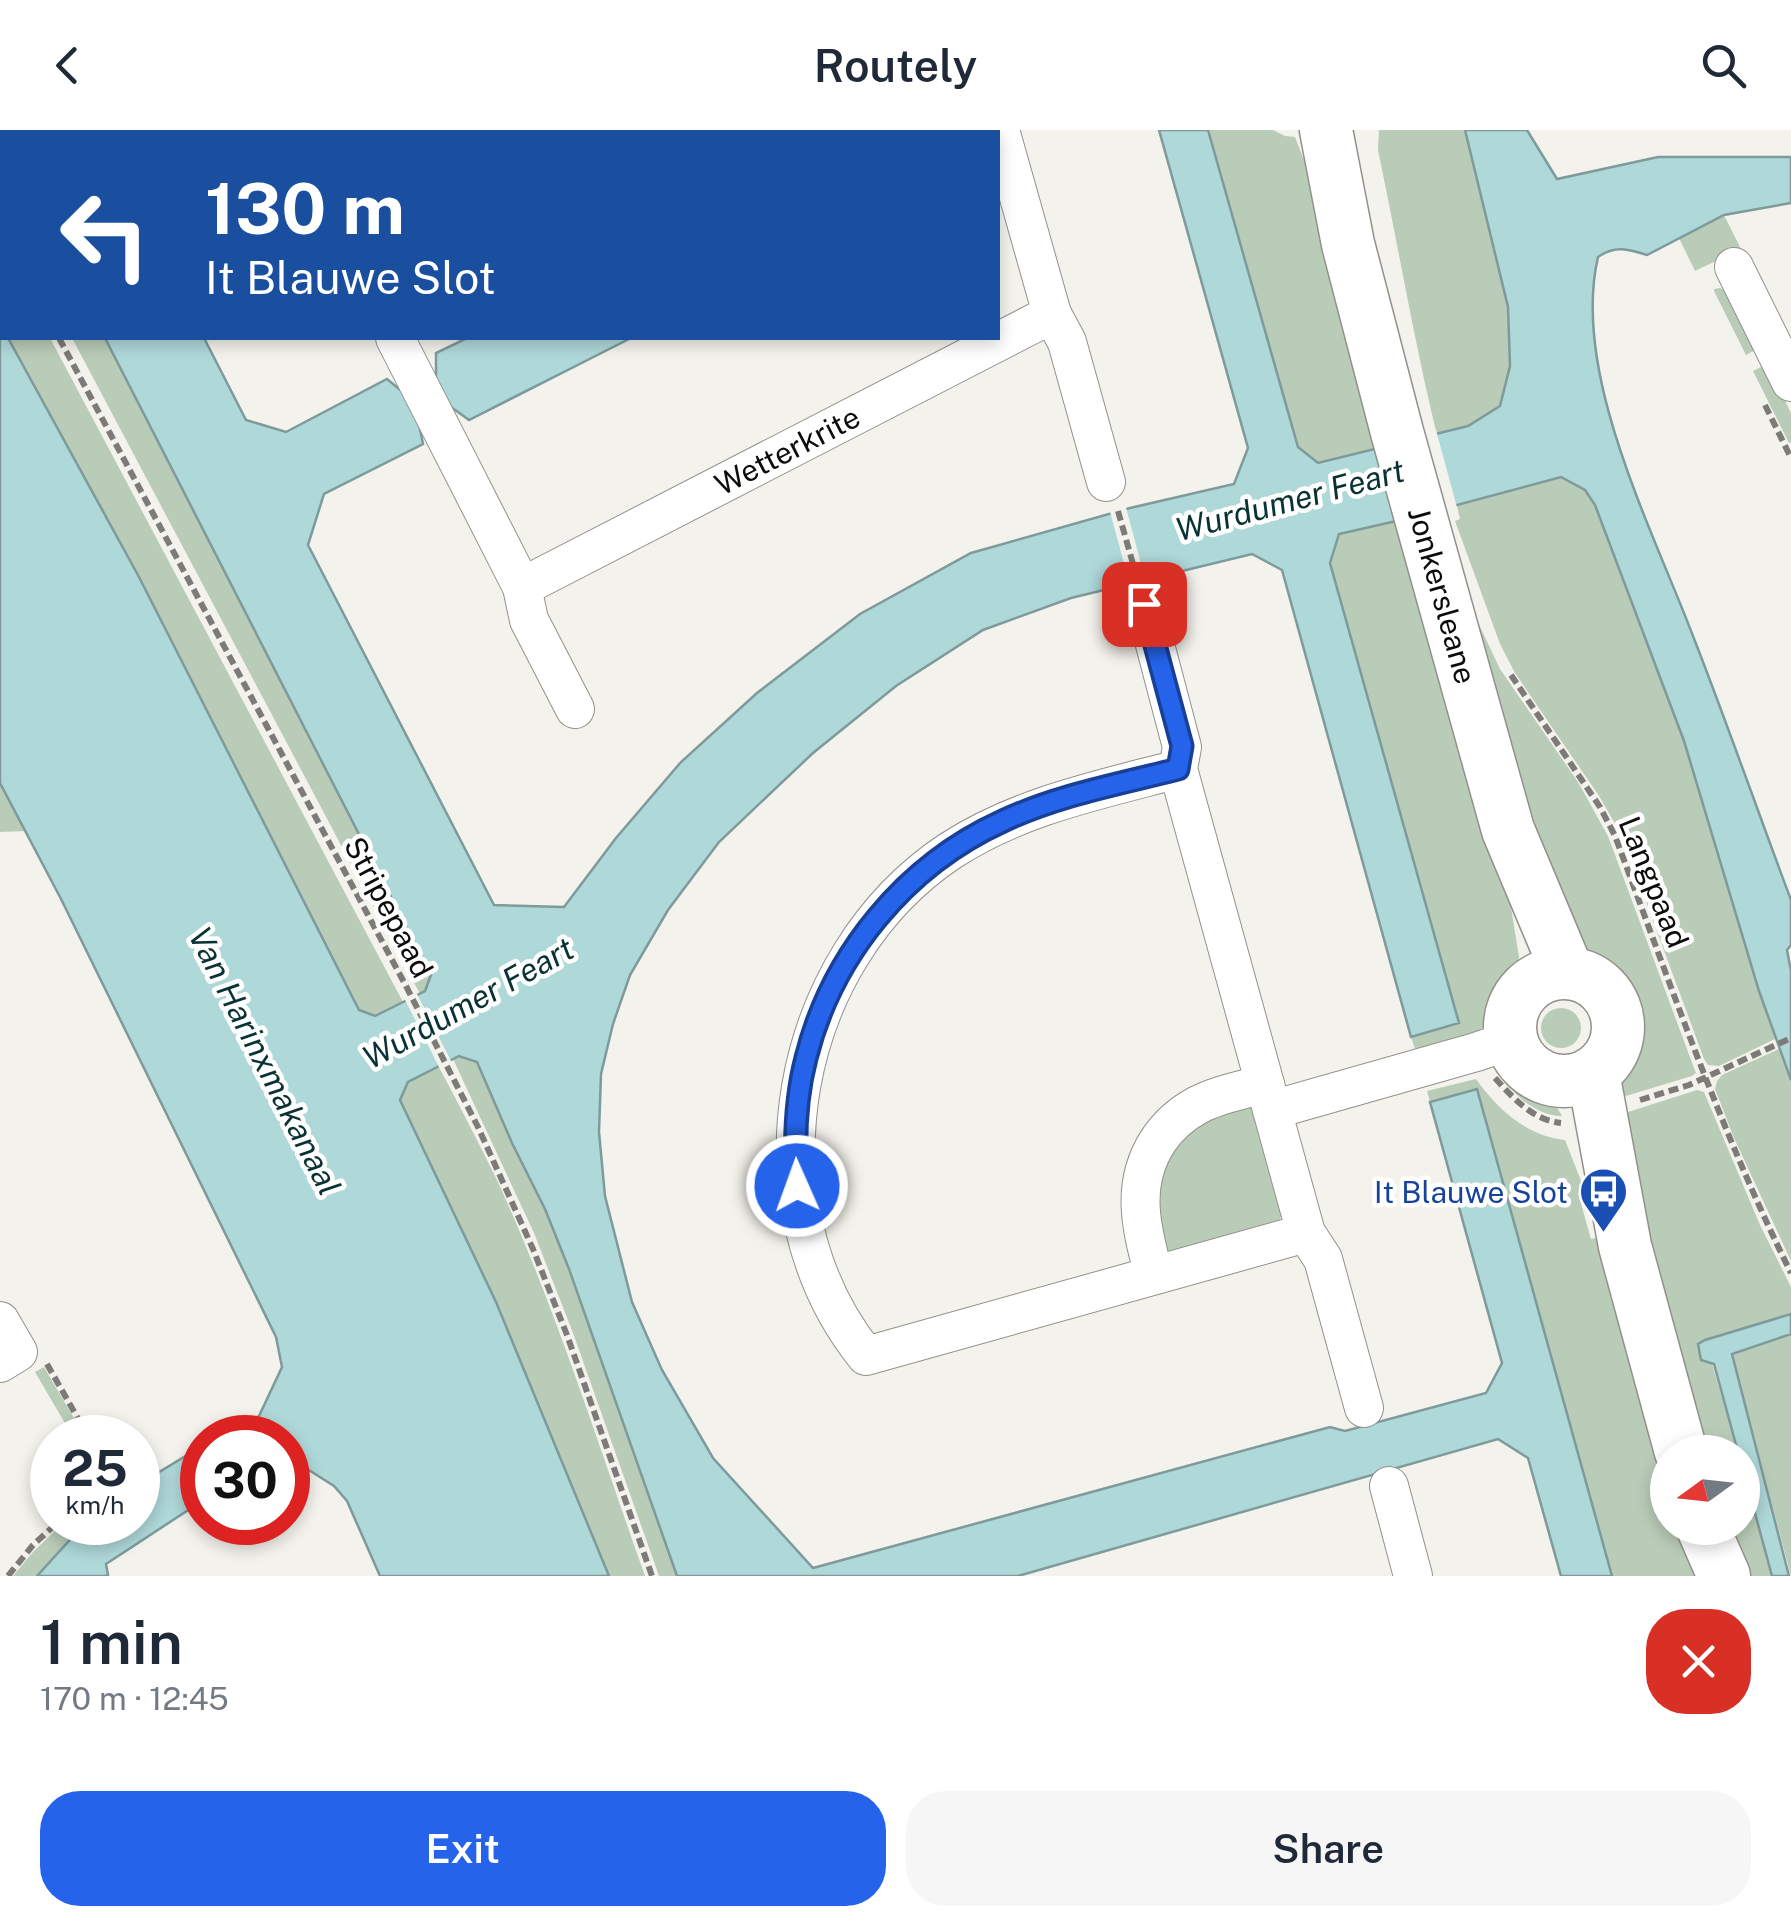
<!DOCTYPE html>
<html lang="en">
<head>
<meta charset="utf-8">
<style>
	:root { --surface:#fff; --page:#f6f6f7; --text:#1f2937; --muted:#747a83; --accent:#2563eb }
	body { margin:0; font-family:"Public Sans",sans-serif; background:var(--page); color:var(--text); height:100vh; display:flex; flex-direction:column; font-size:38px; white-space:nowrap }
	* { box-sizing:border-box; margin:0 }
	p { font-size:32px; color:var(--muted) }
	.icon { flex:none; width:55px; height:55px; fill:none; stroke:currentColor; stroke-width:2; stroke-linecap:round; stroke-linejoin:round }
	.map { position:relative; height:1446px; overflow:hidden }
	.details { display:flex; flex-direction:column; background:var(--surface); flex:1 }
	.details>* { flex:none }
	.hud { position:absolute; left:0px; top:0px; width:1000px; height:210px; box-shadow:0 5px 15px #0003; background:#1a4fa0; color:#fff; overflow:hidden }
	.needle { width:65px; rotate:255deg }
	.tools { position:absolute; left:1650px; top:1305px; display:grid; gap:20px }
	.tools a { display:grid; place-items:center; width:110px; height:110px; border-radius:50%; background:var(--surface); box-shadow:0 5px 15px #0003; font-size:50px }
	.speed { position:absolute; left:30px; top:1285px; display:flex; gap:20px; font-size:50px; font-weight:700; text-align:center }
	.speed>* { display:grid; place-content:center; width:130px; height:130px; border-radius:50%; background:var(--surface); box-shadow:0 5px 15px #0003; line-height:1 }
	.speed small { font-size:25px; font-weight:400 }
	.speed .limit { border:15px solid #d22; background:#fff; color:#111 }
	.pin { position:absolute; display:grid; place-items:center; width:85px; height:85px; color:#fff; margin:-42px; border-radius:20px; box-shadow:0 5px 15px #0006 }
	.me { position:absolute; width:110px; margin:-55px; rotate:358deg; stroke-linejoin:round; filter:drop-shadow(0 0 8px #0008) }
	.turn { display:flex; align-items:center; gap:35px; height:210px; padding:0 40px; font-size:45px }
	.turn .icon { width:130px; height:130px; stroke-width:2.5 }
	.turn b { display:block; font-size:70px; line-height:85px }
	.round { display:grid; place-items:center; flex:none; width:105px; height:105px; border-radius:40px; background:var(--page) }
	.overview { display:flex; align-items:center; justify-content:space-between; height:170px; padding:0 40px }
	h1 { font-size:60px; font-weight:600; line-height:75px }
	.primary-button { display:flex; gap:20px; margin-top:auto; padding:20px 40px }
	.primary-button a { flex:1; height:115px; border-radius:40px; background:var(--accent); color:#fff; font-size:40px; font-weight:600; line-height:115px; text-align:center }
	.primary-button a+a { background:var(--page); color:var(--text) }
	header { display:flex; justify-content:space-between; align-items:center; height:130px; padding:0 40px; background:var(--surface); font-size:45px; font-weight:600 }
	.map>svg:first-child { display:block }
	.green { fill:#b9ccb8 }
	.water { fill:#afd8d9; stroke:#7e9a9b; stroke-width:2.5 }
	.pier { fill:#f4f2ec }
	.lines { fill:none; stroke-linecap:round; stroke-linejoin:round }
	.street-casing { stroke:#92918b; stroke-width:40 }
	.secondary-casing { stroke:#92918b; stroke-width:55 }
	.path { stroke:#7d7b78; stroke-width:6; stroke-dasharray:10 5; stroke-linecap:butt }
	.street { stroke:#fff; stroke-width:38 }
	.secondary { stroke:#fff; stroke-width:52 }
	.route-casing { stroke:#184099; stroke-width:25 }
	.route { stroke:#2563eb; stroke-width:18 }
	.labels { text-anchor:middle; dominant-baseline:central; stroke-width:9; stroke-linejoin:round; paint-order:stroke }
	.street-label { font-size:30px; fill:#0c0b09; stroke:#fff }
	.transit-label { font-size:30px; fill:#164399; stroke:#fff; text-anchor:end }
	.water-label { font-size:32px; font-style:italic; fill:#093234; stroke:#fff }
</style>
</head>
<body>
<header><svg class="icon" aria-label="back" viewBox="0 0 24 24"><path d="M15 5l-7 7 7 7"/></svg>Routely<svg class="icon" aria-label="search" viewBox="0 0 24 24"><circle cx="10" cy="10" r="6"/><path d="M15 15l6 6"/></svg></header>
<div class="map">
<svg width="1791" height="1446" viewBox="0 0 1791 1446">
	<rect width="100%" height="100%" fill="#f4f2ec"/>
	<!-- green -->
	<path class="green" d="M1208,0H1273L1285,6L1295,7L1316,61L1384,316L1318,334L1298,317Z
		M1379,0H1465L1508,177L1510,236L1500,276L1468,296L1437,305C1414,211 1398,115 1378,20Z
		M1724,85L1741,119L1695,141L1679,108Z
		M1720,158L1730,163L1759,218L1746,225L1714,161V159Z
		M8,208H50L403,872L375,886L360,880L139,447Z
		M72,208H105L432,845L425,861L420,864Z
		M1767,234L1791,283V312L1789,313L1753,241Z
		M1561,347L1585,360L1595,375L1684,611L1775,909L1719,936L1708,935L1704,929L1621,704L1599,666L1515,543L1500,514L1455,391L1460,389L1457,376Z
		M1405,389L1506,746L1519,827L1516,842L1502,864L1498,878L1477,904L1417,925L1411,907L1458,894L1330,433L1338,404Z
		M1447,407L1475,486L1500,539L1578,652L1608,706L1694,938L1696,943L1692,946L1609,971C1609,954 1617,942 1624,927C1635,900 1633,868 1611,847C1600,836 1583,830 1571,821Z
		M0,653L26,701L0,702Z
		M1541 898a20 20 0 1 1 40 0a20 20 0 1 1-40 0Z
		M1779,919L1791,950V1131L1734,1008L1715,959L1717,951L1722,945Z
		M459,926L477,932L512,1013L545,1079L569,1139L677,1446H659L573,1203L534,1103L453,929Z
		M439,937C459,975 479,1013 498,1052C556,1179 598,1314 645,1446H609L496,1172L400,970L407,952Z
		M1501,940C1509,944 1514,951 1522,955C1539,965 1553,967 1562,986C1538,987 1508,963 1501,940Z
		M1476,949C1498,980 1527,1006 1565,1010L1585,1061L1578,1063L1591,1109L1606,1106L1667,1330L1668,1398H1686L1698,1446H1612L1477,960L1430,972L1427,961Z
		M1697,960L1704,962L1760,1095L1791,1157V1184L1705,1210L1738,1322H1697L1629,1076L1625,983Z
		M1255,969L1283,1080L1280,1089L1274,1097L1161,1129L1151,1064L1182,1000Z
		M1791,1204V1446L1732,1224Z
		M44,1237L85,1307H73L35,1242Z
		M1743,1339L1772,1446H1732L1718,1398H1742Z
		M63,1393H89L77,1402L37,1446H13L33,1422Z"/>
	<!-- water -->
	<path class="water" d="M1159,0H1208L1298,317L1318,333L1468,296L1500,276L1510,236L1508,177L1465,0H1527L1557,49L1658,27H1791V73L1724,85L1647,125C1628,119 1615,115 1598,127C1571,243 1652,398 1693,506C1727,593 1758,682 1791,770V815L1787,820L1791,841V950L1759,861L1684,611L1595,375L1585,360L1561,347L1405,389L1339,404L1330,433L1459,893L1411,907L1282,440L1252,424L1071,468L983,500L896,556L813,623L719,712L668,780L630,845L613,894L601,944L599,1002L605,1066L632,1172L662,1240L713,1328L813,1438L1330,1297L1345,1301L1486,1263L1502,1233L1430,972L1477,959L1612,1446H1561L1528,1328L1498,1309L1018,1446H677L569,1139L545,1079L512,1013L477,932L459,926L408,952L400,970L496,1172L609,1446H380L347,1371L334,1356L304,1337H288V1308L217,1307L259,1286L282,1237L276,1207L61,769L0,653V193L2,208H8L139,447L359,880L375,886L425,861L431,845L105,208H204L246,290L286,302L387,249L404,263L436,247V223L467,208H631L469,290L451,277L419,294L423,314L324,364L308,415L494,775L564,777L616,708L681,632L757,563L860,484L971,423L1130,378L1234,354L1248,318Z
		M1791,1184V1204L1732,1224L1789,1446H1772L1743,1339L1742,1322H1738L1714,1234L1701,1230L1698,1214L1705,1210Z
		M202,1316V1371L106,1434L108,1445L105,1446H37L77,1402L89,1393L138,1392V1355Z"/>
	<!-- pier -->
	<path class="pier" d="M1436,300L1458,381L1406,394L1383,312Z
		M1125,374L1147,456L1131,459L1109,378Z
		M415,860L453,935L441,941L403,866Z"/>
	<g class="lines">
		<defs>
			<g id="street">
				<path d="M486,2L491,0"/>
				<path d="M1734,137L1791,252"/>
				<path d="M1052,184L1067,212L1106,352"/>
				<path id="s1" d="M395,208L522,457L1052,184L1000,0"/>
				<path d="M522,457L529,490L575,579"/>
				<path d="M1144,473L1182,617L1178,639L1306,1103L866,1226C743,1073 788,829 950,721C1019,676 1099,660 1178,639"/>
				<path d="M1272,980L1476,922L1511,910"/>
				<path d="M1306,1103L1323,1129L1364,1278"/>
				<path d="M1154,1145C1141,1098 1130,1054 1158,1011C1168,996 1183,983 1198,975C1219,964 1243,960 1265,954"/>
				<path d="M0,1191L18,1222L0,1233"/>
				<path d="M1389,1356L1413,1446"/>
			</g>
			<g id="secondary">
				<path id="s2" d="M1326,0L1348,114L1397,302L1508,700L1568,843"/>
				<circle cx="1564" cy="897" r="54"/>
				<path d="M1593,943L1625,1116L1681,1322"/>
				<path d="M1703,1398L1724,1446"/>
			</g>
		</defs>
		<!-- street casing -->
		<use href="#street" class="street-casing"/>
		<!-- secondary casing -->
		<use href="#secondary" class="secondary-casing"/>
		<!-- path -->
		<path class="path" d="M0,98L2,103
			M59,208L406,856L478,997L533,1119L567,1205L652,1446
			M1765,275L1791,328
			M1118,381L1135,441
			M1511,545L1600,677L1615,706C1670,853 1721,1002 1791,1143
			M1495,948C1514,969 1533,990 1561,993
			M1640,970L1689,955L1791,908
			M47,1234L89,1308
			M8,1446L33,1415L58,1392"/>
		<!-- street -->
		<use href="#street" class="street"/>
		<!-- secondary -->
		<use href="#secondary" class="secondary"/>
	</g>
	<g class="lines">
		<defs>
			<path id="route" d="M797,1056C794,1013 795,970 806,928C832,824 906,735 1003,691C1058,665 1120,654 1178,639L1182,616L1144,474"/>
		</defs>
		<!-- route casing -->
		<use href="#route" class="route-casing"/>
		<!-- route -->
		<use href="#route" class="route"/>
	</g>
	<!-- icons -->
	<defs>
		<symbol id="bus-pin" viewBox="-11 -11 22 30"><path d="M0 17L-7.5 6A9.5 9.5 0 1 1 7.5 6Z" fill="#1a4fb4" stroke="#fff"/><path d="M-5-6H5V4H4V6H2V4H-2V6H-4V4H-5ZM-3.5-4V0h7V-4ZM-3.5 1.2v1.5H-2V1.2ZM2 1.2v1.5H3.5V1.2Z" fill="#fff"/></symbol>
	</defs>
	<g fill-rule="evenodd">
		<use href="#bus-pin" x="1576" y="1034" width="55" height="75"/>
	</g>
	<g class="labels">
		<!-- street labels -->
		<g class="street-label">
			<text stroke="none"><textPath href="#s1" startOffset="578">Wetterkrite</textPath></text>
			<text stroke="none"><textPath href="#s2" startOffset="480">Jonkersleane</textPath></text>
			<text transform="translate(1654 752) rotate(68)">Langpaad</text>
			<text transform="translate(389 777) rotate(62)">Stripepaad</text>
		</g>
		<!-- transit labels -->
		<g class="transit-label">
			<text x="1568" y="1062">It Blauwe Slot</text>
		</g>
		<!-- water labels -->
		<g class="water-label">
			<text transform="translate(1290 370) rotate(-15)">Wurdumer Feart</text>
			<text transform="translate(468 873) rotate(-29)">Wurdumer Feart</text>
			<text transform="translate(265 931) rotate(63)">Van Harinxmakanaal</text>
		</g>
	</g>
</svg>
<div class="tools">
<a><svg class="needle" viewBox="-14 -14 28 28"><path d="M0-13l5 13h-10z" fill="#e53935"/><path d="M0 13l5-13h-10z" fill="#747a83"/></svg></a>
</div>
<div class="speed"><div>25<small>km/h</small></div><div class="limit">30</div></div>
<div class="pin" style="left:1144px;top:474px;background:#d93025"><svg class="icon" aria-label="arrive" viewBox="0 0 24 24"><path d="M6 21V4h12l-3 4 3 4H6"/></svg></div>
<svg class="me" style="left:797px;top:1056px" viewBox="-20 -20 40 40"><circle r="17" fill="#2563eb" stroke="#fff" stroke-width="3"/><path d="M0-11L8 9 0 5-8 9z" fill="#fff"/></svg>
<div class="hud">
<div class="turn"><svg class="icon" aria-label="left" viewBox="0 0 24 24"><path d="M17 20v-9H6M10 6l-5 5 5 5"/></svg><div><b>130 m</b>It Blauwe Slot</div></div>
</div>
</div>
<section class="details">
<div class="overview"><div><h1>1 min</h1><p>170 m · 12:45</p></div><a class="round" style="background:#d93025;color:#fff"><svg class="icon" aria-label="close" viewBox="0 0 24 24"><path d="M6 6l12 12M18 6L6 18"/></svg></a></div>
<div class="primary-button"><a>Exit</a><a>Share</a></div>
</section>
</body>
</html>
